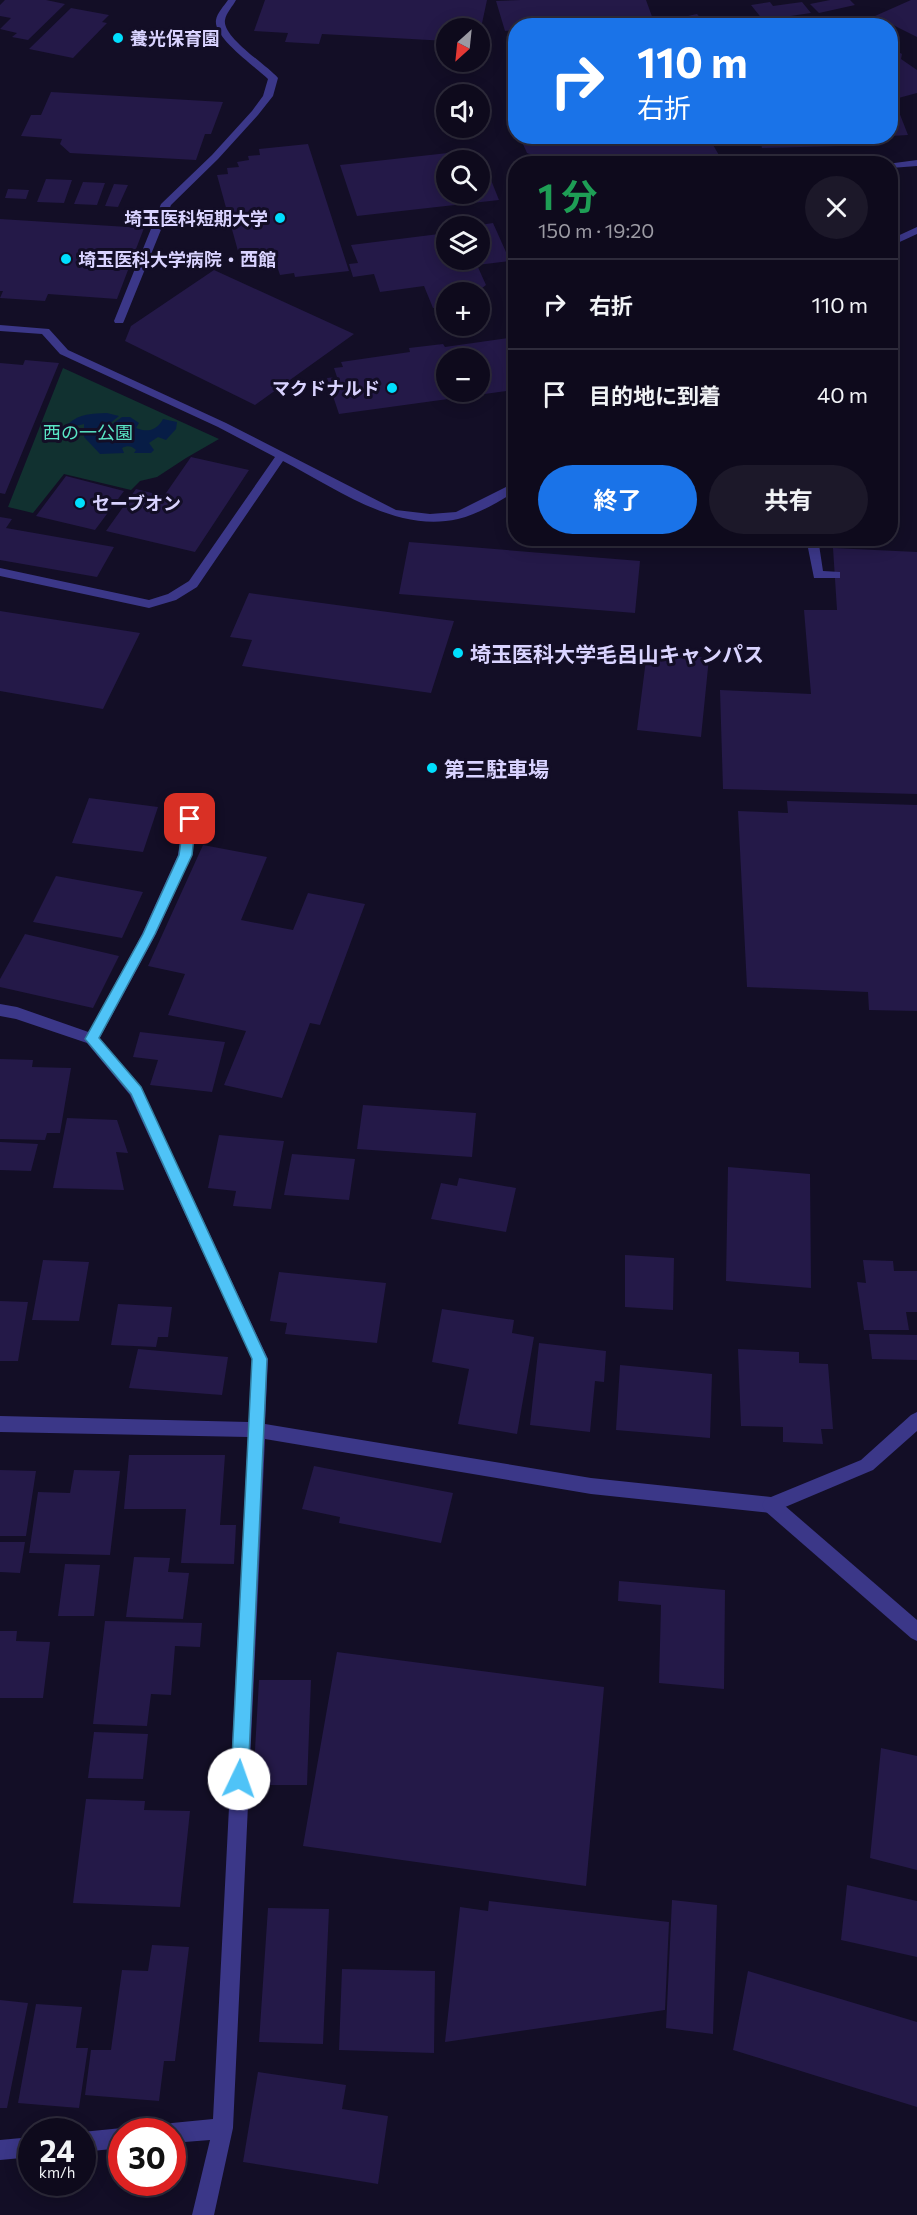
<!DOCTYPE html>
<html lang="ja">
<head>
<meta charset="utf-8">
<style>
	:root { --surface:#0e0a1c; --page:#1c1829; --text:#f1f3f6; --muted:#9b9aa3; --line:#2e2b3b; --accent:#1a73e8 }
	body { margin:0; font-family:Commissioner,"Noto Sans JP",sans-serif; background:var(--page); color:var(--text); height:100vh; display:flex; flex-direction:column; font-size:22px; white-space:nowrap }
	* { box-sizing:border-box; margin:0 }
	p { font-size:20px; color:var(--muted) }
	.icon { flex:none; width:33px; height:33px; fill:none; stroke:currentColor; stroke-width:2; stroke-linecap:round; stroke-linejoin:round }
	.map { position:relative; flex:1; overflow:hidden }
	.side { position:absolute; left:508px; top:156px; width:390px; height:390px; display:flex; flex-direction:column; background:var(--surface); border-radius:24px; box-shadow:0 3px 15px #0003,0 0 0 2px var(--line) }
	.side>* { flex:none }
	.banner { position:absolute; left:508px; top:18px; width:390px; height:126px; border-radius:24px; box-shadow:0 3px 15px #0003,0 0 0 2px var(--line); background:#1a73e8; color:#fff; overflow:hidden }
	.needle { width:39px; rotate:207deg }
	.tools { position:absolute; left:436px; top:18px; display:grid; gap:12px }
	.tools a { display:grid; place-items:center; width:54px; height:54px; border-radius:50%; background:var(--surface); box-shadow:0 3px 15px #0003,0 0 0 2px var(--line); font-size:30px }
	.speed { position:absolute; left:18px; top:2118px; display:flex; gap:12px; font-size:30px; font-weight:700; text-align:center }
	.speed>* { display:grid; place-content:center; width:78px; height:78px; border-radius:50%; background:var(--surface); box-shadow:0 3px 15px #0003,0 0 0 2px var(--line); line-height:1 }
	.speed small { font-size:15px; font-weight:400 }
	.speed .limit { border:9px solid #d22; background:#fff; color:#111 }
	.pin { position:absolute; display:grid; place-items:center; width:51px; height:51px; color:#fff; margin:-26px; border-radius:12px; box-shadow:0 3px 9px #0006 }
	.me { position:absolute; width:66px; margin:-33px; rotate:3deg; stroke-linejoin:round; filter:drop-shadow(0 0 4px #0008) }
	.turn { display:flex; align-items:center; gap:21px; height:126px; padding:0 30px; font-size:27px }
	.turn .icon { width:78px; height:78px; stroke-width:2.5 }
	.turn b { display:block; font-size:42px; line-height:51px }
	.round { display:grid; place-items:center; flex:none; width:63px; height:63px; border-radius:32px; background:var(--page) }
	.headline { display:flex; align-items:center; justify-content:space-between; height:102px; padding:0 30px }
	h1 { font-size:36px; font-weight:700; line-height:45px; color:#1e9e55 }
	.primary-button { display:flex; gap:12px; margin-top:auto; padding:12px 30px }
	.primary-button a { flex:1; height:69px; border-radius:36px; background:var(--accent); color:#fff; font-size:24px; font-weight:700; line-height:69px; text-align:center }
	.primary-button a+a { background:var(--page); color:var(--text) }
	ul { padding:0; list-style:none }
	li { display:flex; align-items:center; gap:18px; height:90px; padding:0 30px; border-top:2px solid var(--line) }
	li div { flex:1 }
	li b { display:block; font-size:22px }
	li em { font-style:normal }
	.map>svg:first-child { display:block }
	.green { fill:#113130 }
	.water { fill:#071d46 }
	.building { fill:#241948; fill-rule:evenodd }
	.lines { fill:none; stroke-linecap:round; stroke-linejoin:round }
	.service { fill:#3b3788; fill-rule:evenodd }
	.minor { fill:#3b3788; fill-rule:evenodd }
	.tertiary { fill:#3b3788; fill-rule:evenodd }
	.route { fill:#4fc3f7; stroke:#337fa1; stroke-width:1.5 }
	.poi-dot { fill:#00dffe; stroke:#130e26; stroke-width:2 }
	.labels { text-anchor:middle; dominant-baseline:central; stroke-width:6; stroke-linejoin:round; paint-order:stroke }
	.far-poi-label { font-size:18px; font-weight:bold; fill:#d9d3ff; stroke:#130e26; text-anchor:start }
	.far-park-label { font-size:18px; fill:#59e5c5; stroke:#130e26 }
	.poi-label { font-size:21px; font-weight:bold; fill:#d9d3ff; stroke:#130e26; text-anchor:start }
</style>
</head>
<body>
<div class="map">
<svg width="917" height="2215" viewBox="0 0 917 2215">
	<rect width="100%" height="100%" fill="#130e26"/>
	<!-- green -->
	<path class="green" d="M63,368L219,439L186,458L157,477L140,481L131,490L64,474L33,513L8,507Z"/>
	<!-- water -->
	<path class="water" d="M107,413L119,416L108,425L111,427L103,432L104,436H111L116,431L111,425L122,417H130L139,423L136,428C148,433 157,430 163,419L177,422L176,429L166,440L158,437L149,443L154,450L151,453H134L136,450C132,446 128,445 122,448L124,453L100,454L84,437V424L72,427L68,424C80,413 92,414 107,413Z"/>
	<!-- building -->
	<path class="building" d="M5,0H46L65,4L28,40L12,37L17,33L0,29L11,18L0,16V5Z
		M265,0H487L481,28H447V41L322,34L319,44L285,42L288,33L254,31Z
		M521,0H646L654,22L593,26H516V30L505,31L496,1Z
		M830,0H850L855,5L819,13L810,4Z
		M911,0H917V37L875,16Z
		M770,2L773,6L802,2L811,13L763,20L751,5Z
		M71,8L109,15L102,22L107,23L73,58L29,49Z
		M697,14L707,26H658L670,20Z
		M760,20L770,22L774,26H749Z
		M891,48L902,54L901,59L917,70V93L891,100Z
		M51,92L223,102L211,134H205L196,160L70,153L60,144L62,139L21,136L31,115H41Z
		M891,112H899L908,135L891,136Z
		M554,136L564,141L604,136H708L724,164H540L537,157L527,153L523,144L531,138Z
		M759,136H839L842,146L762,148Z
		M308,144L349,271L295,277L294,273L280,275L278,269L268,271L266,266L254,267L252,261L241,262L217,175L228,174L227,168L239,167L237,162L249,160L248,156L260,155L259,149Z
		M466,151L468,155H474L477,160H447V194H480V160H483L499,200L357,216L340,165Z
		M46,179L72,180L64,203L37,202Z
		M83,182L105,183L97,205L74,204Z
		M114,184L128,185L118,207L105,206Z
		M8,189L29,190L26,199L5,198Z
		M0,219L144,228L117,299L48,294L45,301L0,298L3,291H0Z
		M493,223L510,261L477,265L486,285L477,292H447V306L433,308L424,286L380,292L374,274L353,277L349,264L358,263L351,245L447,233V260H480V225Z
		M214,270L354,334L255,405L125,341L131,326Z
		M516,337V374L508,375L514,390L339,414L327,378L337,377L334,368L343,367L341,362L410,352L409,348L443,344L445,347ZM447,358H480V392H447Z
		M25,360L59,363L5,494L0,493V363L23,365Z
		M191,457L249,470L195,552L106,531L136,489L164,496Z
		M66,476L124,491L95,530L36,516Z
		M0,517L12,519L6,528L114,547L97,577L0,560Z
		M409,542L640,561L635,613L399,594Z
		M833,548L917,552V794L723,789L720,690L811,694L804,610H837Z
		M249,593L454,621L431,693L242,666L252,640L230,637Z
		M0,611L140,633L103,709L0,691Z
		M647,652L709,658L701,737L637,730Z
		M89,798L158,807L143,852L72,843Z
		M787,801L917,805V1011L869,1010L868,992L747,987L738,811L788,813Z
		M203,845L267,857L241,920L293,930L308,893L365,904L320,1025L310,1023L282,1098L224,1085L246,1031L168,1015L185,974L148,966Z
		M56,876L143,892L122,938L33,922Z
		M25,934L119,956L93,1008L0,987V979Z
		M140,1032L225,1042L212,1092L150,1085L158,1060L133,1057Z
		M0,1059L33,1060L32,1067L71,1068L60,1133H47L45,1140L0,1139Z
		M363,1105L476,1113L472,1157L357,1149Z
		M67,1118L117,1120L128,1153L116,1152L124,1190L53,1188Z
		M219,1135L284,1141L271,1209L233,1206L236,1191L208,1188Z
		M0,1142L38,1144L31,1171L0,1170Z
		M292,1154L355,1159L349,1200L284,1195Z
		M728,1167L810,1174L811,1288L726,1281Z
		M459,1178L516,1188L506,1232L431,1219L441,1183L457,1186Z
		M625,1255L674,1258L673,1310L625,1307Z
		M43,1260L89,1262L79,1321L32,1320Z
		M863,1260L893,1261L894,1271H917V1312H906L909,1330H864L857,1282L866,1283Z
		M279,1272L386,1283L377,1343L285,1334L287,1323L270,1321Z
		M0,1301L28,1302L18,1361H0Z
		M118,1304L172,1307L168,1337H158L156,1347L111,1345Z
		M442,1309L514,1320L512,1333L534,1337L517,1434L458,1424L469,1369L432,1362Z
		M869,1334L917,1335V1360L872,1359Z
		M539,1343L606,1351L604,1382L595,1381L590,1432L530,1425Z
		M138,1349L228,1357L222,1395L129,1388Z
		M738,1349L799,1352V1363L828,1364L833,1429H821L823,1444L783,1442V1427L741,1426Z
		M620,1365L712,1374L710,1438L616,1430Z
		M129,1455H225L220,1525H236L234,1564L181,1563L186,1509H124Z
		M314,1466L453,1493L441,1543L339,1523L340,1517L302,1509Z
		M0,1470L36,1471L26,1536H0Z
		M74,1470L120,1471L110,1555L29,1553L38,1492L70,1493Z
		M0,1542H25L20,1573L0,1572Z
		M134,1557L170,1558L168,1572L189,1573L183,1619L126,1617Z
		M65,1564L100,1565L94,1616H58Z
		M619,1581L725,1590L724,1689L659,1683L661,1605L618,1601Z
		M105,1621L202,1623L200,1647L175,1646L171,1695L151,1694L147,1726L93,1724Z
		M0,1631H17L16,1641L50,1642L43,1698H0Z
		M337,1652L604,1687L586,1886L303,1846Z
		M259,1680H311L307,1785H253Z
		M94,1732L148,1734L143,1779L88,1778Z
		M881,1748L917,1756V1870L870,1858Z
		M86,1799L145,1801L144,1810L190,1811L180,1907L73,1903Z
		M847,1885L917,1901V1957L841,1940Z
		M672,1900L717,1905L713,2034L666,2028Z
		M489,1901L669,1922L665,2010L445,2042L460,1907L488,1911Z
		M268,1908L329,1909L323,2044L259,2042Z
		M152,1945L189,1947L175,2061H164L159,2101L85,2095L91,2050H111L122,1970L148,1971Z
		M342,1969L435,1971L434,2053L339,2050Z
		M748,1971L917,2022V2107L733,2050Z
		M0,2000L28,2003L7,2108H0Z
		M36,2004L82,2007L76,2048H88L79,2108L18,2103Z
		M258,2072L346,2085L342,2109L388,2116L378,2184L243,2162Z"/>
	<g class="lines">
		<!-- service -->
		<path class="service" d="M228,0H236C233,6 226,13 225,20C222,37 267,65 278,78L273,96L258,115L218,159L171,205L124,321L123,323H115L114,321L161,204L212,155L252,111L263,96L268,79C256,67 213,38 216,20C217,13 224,6 228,0Z
			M917,160V166L891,168V164H887Z
			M917,227V234L891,246V239Z
			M0,325L49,329L68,350L226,423L396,510L430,514L456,512L516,482V491C498,502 479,514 458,519C396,533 337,489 283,461L197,587L176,600L149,608L0,576V568L149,600L168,594L189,581L275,457L218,427L60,354L42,334L0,331Z
			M806,538H818L823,571L840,572V578H814Z
			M190,814L197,819L192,855L156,934L97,1043H87L85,1039L142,934L178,855L183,819Z"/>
		<!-- minor -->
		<path class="minor" d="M0,1004L17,1007L97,1035L141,1087L268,1359L265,1424L591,1478L771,1497L861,1460L911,1415L917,1412V1431L873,1470L771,1513L591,1494L265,1439L233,2128L214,2215H192L210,2140L172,2143V2132H162L165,2126L172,2123L213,2119L248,1437L0,1432V1416L249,1422L252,1359L130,1095L87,1043L16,1019L0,1016Z
			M122,2128L130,2132H122V2148L82,2152V2132Z
			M32,2137V2157L0,2160V2140Z"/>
		<!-- tertiary -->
		<path class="tertiary" d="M771,1497L777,1499L917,1620V1641L911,1638L765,1511L762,1505L765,1499Z"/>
	</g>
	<!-- route -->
	<path class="route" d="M190,814L196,819L192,855L155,934L99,1038L141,1087L267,1359L248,1779L245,1785L239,1788L233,1785L231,1779L252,1359L131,1094L85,1039L143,934L179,855L184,819Z"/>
	<!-- markers -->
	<g class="poi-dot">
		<circle cx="118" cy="38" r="6"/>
		<circle cx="280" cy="218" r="6"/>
		<circle cx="66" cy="259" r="6"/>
		<circle cx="392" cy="388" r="6"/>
		<circle cx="80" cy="503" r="6"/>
		<circle cx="458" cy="653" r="6"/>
		<circle cx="432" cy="768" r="6"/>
	</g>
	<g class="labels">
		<!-- far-poi labels -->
		<g class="far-poi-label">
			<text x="130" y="38">養光保育園</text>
			<text x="268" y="218" text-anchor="end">埼玉医科短期大学</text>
			<text x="78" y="259">埼玉医科大学病院・西館</text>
			<text x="380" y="388" text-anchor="end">マクドナルド</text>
			<text x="92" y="503">セーブオン</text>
		</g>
		<!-- far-park labels -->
		<g class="far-park-label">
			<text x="88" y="432">西の一公園</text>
		</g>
		<!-- poi labels -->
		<g class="poi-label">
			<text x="470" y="653">埼玉医科大学毛呂山キャンパス</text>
			<text x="444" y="768">第三駐車場</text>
		</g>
	</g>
</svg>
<div class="tools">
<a><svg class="needle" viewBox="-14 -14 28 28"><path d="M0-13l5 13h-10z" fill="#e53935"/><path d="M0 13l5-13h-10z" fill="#9b9aa3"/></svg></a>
<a><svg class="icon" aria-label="sound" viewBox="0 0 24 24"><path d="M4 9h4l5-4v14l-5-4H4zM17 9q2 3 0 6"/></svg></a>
<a><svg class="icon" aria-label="search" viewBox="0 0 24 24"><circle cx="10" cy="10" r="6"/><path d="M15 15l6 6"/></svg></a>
<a><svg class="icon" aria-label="layers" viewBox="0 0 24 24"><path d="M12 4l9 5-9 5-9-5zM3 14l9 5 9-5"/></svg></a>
<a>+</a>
<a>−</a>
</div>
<div class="speed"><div>24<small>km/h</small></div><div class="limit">30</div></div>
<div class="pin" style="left:190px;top:819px;background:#d93025"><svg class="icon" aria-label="arrive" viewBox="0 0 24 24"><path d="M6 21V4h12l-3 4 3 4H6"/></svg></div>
<svg class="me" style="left:239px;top:1779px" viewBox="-20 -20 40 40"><circle r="19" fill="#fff"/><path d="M0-13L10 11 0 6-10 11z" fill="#4fc3f7"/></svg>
<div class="banner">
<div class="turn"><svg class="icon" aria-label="right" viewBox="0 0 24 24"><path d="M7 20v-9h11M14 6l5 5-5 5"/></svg><div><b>110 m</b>右折</div></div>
</div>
<section class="side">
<div class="headline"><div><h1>1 分</h1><p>150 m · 19:20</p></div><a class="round"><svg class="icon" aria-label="close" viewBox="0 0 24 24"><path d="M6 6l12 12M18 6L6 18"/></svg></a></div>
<ul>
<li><svg class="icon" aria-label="right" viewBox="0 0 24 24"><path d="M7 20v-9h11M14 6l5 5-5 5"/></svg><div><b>右折</b></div><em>110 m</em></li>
<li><svg class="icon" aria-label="arrive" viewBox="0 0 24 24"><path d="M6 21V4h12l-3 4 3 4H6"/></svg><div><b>目的地に到着</b></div><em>40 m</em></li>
</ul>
<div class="primary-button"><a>終了</a><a>共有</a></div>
</section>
</div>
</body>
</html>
